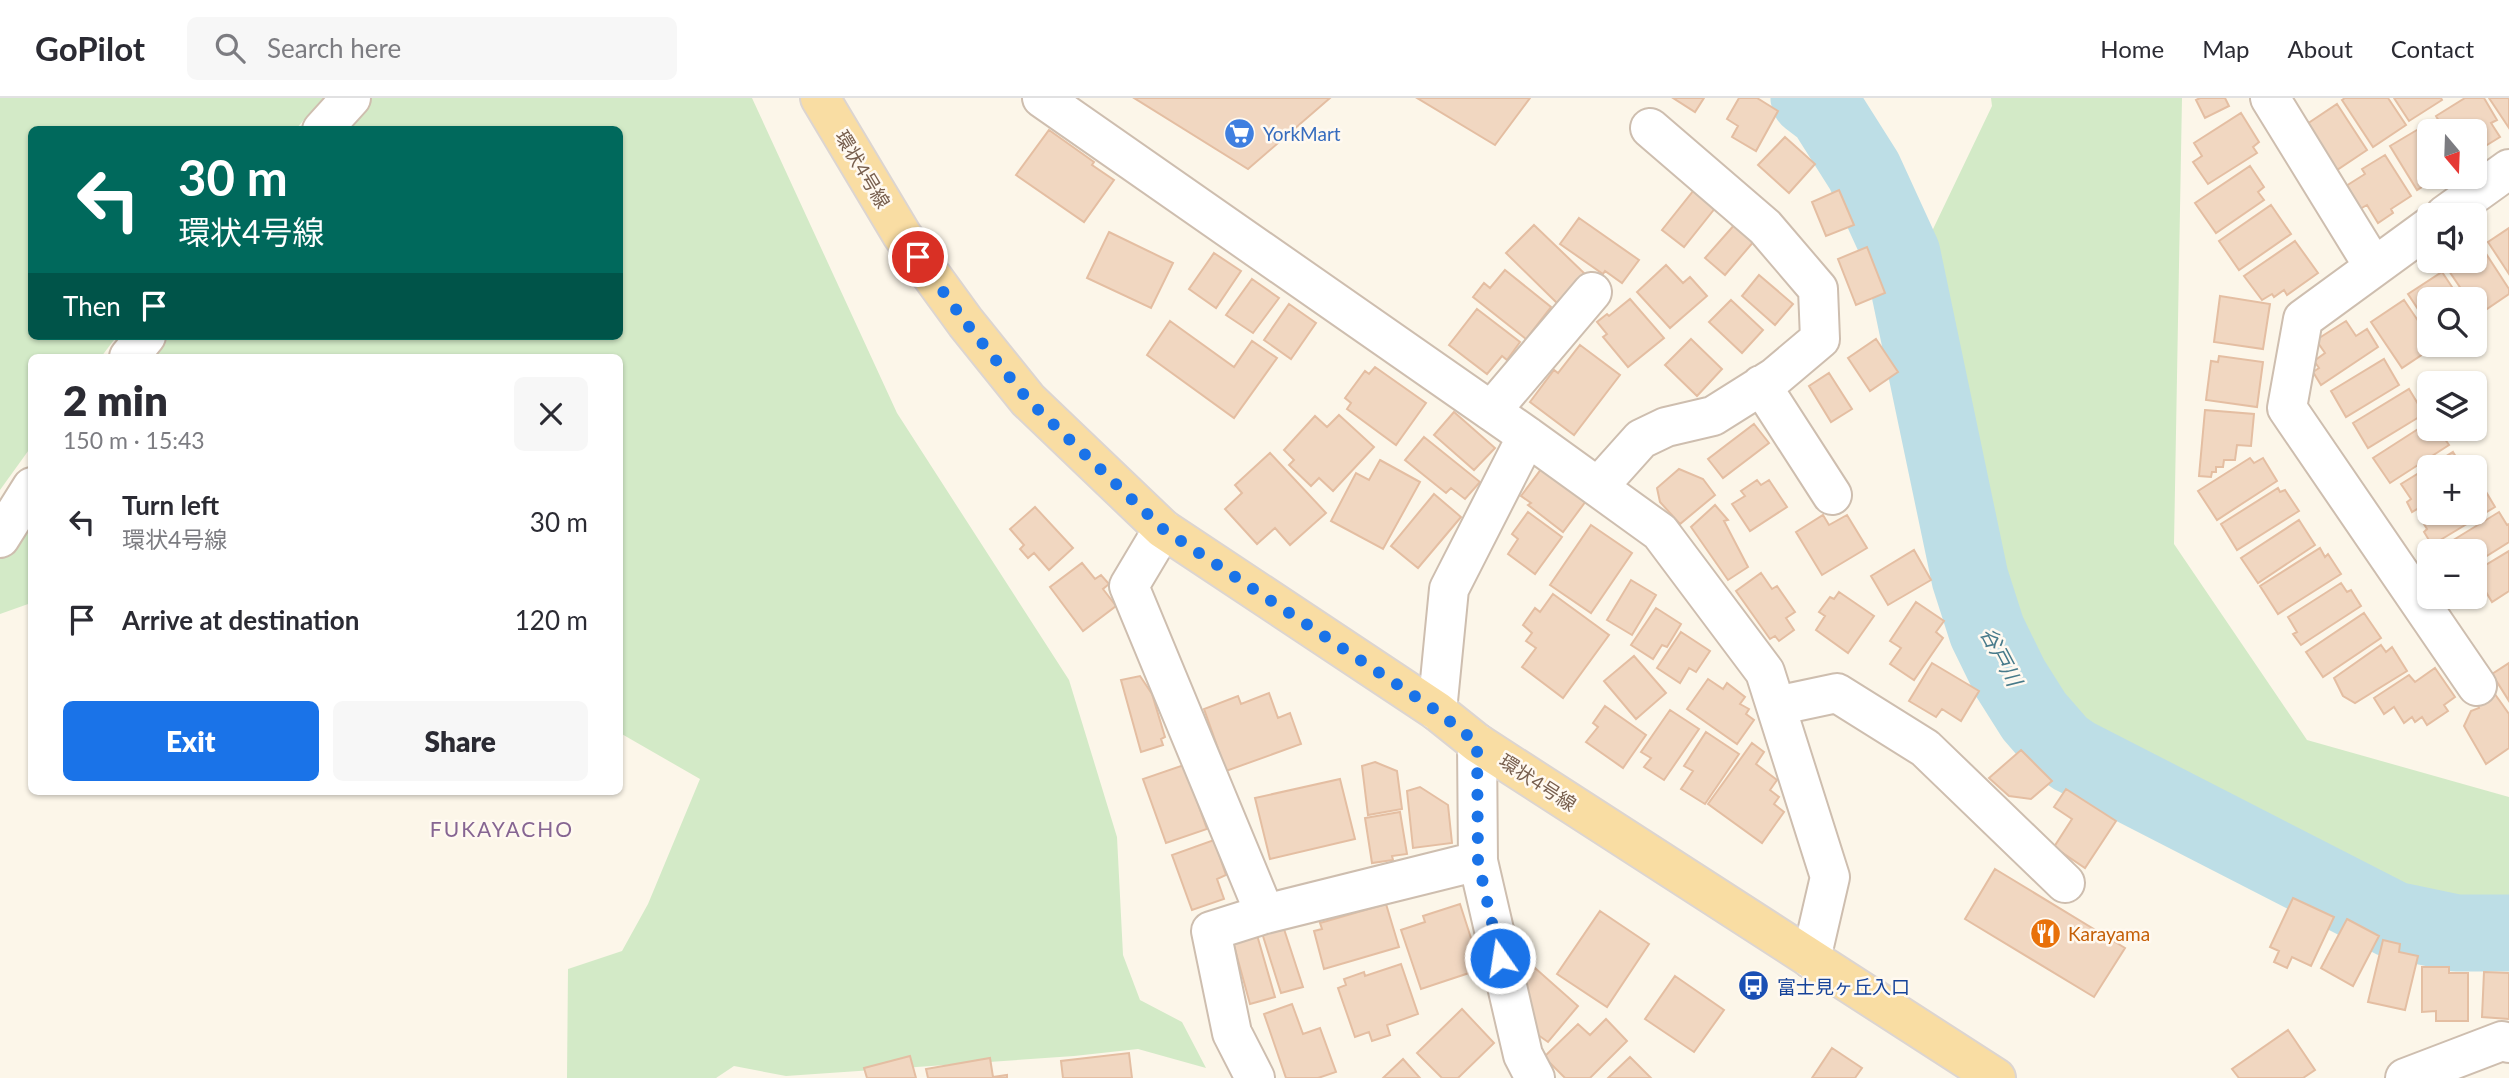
<!DOCTYPE html>
<html lang="en">
<head>
<meta charset="utf-8">
<style>
	:root { --surface:#fff; --page:#f7f7f7; --text:#2b2b33; --muted:#7c7c81; --line:#e1e1e2; --accent:#1a73e8 }
	body { margin:0; font-family:Lato,"Noto Sans JP",sans-serif; background:var(--page); color:var(--text); height:100vh; display:flex; flex-direction:column; font-size:26px; white-space:nowrap }
	* { box-sizing:border-box; margin:0 }
	p { font-size:23px; color:var(--muted) }
	.icon { flex:none; width:38px; height:38px; fill:none; stroke:currentColor; stroke-width:2; stroke-linecap:round; stroke-linejoin:round }
	.map { position:relative; flex:1; overflow:hidden }
	.side { position:absolute; left:28px; top:256px; width:595px; height:441px; display:flex; flex-direction:column; background:var(--surface); border-radius:10px; box-shadow:0 2px 5px #0004 }
	.side>* { flex:none }
	.top-card { position:absolute; left:28px; top:28px; width:595px; height:214px; border-radius:10px; box-shadow:0 2px 5px #0004; background:#00695c; color:#fff; overflow:hidden }
	.needle { width:46px; rotate:161deg }
	.tools { position:absolute; left:2417px; top:21px; display:grid; gap:14px }
	.tools a { display:grid; place-items:center; width:70px; height:70px; border-radius:10px; background:var(--surface); box-shadow:0 2px 5px #0004; font-size:35px }
	.pin { position:absolute; display:grid; place-items:center; width:60px; height:60px; color:#fff; margin:-30px; border:4px solid #fff; border-radius:50%; box-shadow:0 2px 7px #0007 }
	.me { position:absolute; width:77px; margin:-38px; rotate:347deg; stroke-linejoin:round; filter:drop-shadow(0 0 5px #0008) }
	.turn { display:flex; align-items:center; gap:24px; height:147px; padding:0 35px; font-size:32px }
	.turn .icon { width:91px; height:91px; stroke-width:2.5 }
	.turn b { display:block; font-size:49px; line-height:60px }
	.then { display:flex; align-items:center; height:66px; padding:0 35px; background:#0003; gap:14px; font-size:26px }
	.round { display:grid; place-items:center; flex:none; width:74px; height:74px; border-radius:10px; background:var(--page) }
	.summary { display:flex; align-items:center; justify-content:space-between; height:119px; padding:0 35px }
	h1 { font-size:42px; font-weight:800; line-height:52px }
	.button { display:flex; gap:14px; margin-top:auto; padding:14px 35px }
	.button a { flex:1; height:80px; border-radius:10px; background:var(--accent); color:#fff; font-size:28px; font-weight:800; line-height:80px; text-align:center }
	.button a+a { background:var(--page); color:var(--text) }
	ul { padding:0; list-style:none }
	li { display:flex; align-items:center; gap:21px; height:98px; padding:0 35px }
	li div { flex:1 }
	li b { display:block; font-size:26px }
	li em { font-style:normal }
	header { display:flex; align-items:center; gap:42px; box-sizing:border-box; height:98px; padding:0 35px; background:var(--surface); border-bottom:2px solid var(--line) }
	header strong { font-size:33px }
	nav { display:flex; gap:38px; margin-inline-start:auto; font-size:24px }
	.search { width:490px; height:63px; background:var(--page); display:flex; align-items:center; gap:18px; box-sizing:border-box; padding:0 24px; border-radius:10px; color:var(--muted); font-size:26px }
	.map>svg:first-child { display:block }
	.green { fill:#d3eac7 }
	.lines { fill:none; stroke-linecap:round; stroke-linejoin:round }
	.river { stroke:#bddee6; stroke-width:77 }
	.building { fill:#f1d7c1; stroke:#e4bea2; stroke-width:2 }
	.minor-casing { stroke:#cebeaf; stroke-width:42 }
	.major-casing { stroke:#dcd5d1; stroke-width:42 }
	.minor { stroke:#fff; stroke-width:38 }
	.major { stroke:#f9dda3; stroke-width:38 }
	.route { stroke:#1a73e8; stroke-width:12; stroke-dasharray:0 21.6 }
	.labels { text-anchor:middle; dominant-baseline:central; stroke-width:5; stroke-linejoin:round; paint-order:stroke }
	.shop-label { font-size:19px; fill:#366cbe; stroke:#fff9f0; text-anchor:start }
	.street-label { font-size:19px; fill:#775e4d; stroke:#fff9f0 }
	.food-label { font-size:19px; fill:#c56008; stroke:#fff9f0; text-anchor:start }
	.transit-label { font-size:19px; fill:#164399; stroke:#fff9f0; text-anchor:start }
	.water-label { font-size:21px; font-style:italic; fill:#477a8a; stroke:#fff9f0 }
	.neighbourhood-label { font-size:21px; letter-spacing:2px; fill:#866592; stroke:#fff9f0 }
</style>
</head>
<body>
<header>
<strong>GoPilot</strong>
<div class="search"><svg class="icon" aria-label="search" viewBox="0 0 24 24"><circle cx="10" cy="10" r="6"/><path d="M15 15l6 6"/></svg>Search here</div>
<nav><a>Home</a><a>Map</a><a>About</a><a>Contact</a></nav>
</header>
<div class="map">
<svg width="2509" height="980" viewBox="0 0 2509 980">
	<rect width="100%" height="100%" fill="#fcf6e9"/>
	<!-- green -->
	<path class="green" d="M0,0H323L296,31L32,32V238H117L101,259H32L31,349L0,392Z
		M353,0H752L897,315L1069,582L1117,739L1123,857L1140,902L1182,924L1206,970L1138,951L1074,958L786,978L734,968L716,980H567L568,871L622,853L648,806L700,681L620,635V259H129L147,238H620V32L326,31Z
		M1991,0H2182L2174,446L2307,642L2509,699V835H2456L2394,822L2076,634L2052,611L2004,530L1955,326L1923,152L1992,8Z
		M31,389V505L0,516V440Z"/>
	<g class="lines">
		<!-- river -->
		<path class="river" d="M1809,0L1826,13L1864,73L1902,156L1970,480L1987,533L2010,580L2034,618L2061,649L2074,658L2394,822L2456,835H2509"/>
	</g>
	<!-- building -->
	<path class="building" d="M1134,0H1330L1248,71Z
		M1417,0H1530L1495,47Z
		M1673,0H1704L1695,14Z
		M1739,0H1757L1778,13L1756,53L1732,39L1738,28L1727,21Z
		M2200,0H2225L2229,8L2205,20L2196,2Z
		M2345,0H2388L2406,27L2373,49L2342,2Z
		M2394,0H2441L2442,2L2409,23Z
		M2465,0H2484L2497,22L2491,25L2500,39L2474,55V33H2445L2436,18Z
		M2489,0H2509V30Z
		M2337,6L2367,52L2334,74L2304,28Z
		M2241,15L2259,44L2253,49L2257,55L2208,86L2193,64L2202,58L2194,45Z
		M2427,26L2430,31L2436,27L2440,33H2429V79H2438L2417,92L2390,48Z
		M1049,32L1094,64L1092,67L1114,82L1084,124L1016,77Z
		M1785,39L1815,66L1789,95L1758,67Z
		M2385,57L2411,98L2391,111L2393,115L2378,125L2367,107L2360,111L2346,88L2365,76L2362,71Z
		M2250,68L2264,89L2258,94L2264,102L2216,135L2195,105Z
		M1694,92L1716,109L1684,149L1662,132Z
		M1839,92L1854,127L1826,138L1812,104Z
		M2271,107L2291,136L2239,172L2219,143Z
		M1579,120L1639,162L1622,185L1605,173L1603,176L1560,146Z
		M1736,125L1755,142L1725,177L1705,160Z
		M1534,127L1585,176L1557,205L1506,155Z
		M2509,130V176L2488,144Z
		M1109,134L1173,165L1151,210L1087,180Z
		M2295,143L2318,175L2287,197L2284,192L2274,199L2272,196L2262,202L2244,178Z
		M2481,148L2509,191V196L2478,217L2474,211V201H2468L2447,170L2458,163H2474V152Z
		M1867,149L1885,195L1856,207L1838,161Z
		M1214,155L1241,173L1216,210L1189,191Z
		M1666,167L1683,185L1690,179L1707,198L1670,230L1637,194Z
		M1505,172L1551,209L1526,241L1473,199L1484,185L1490,190Z
		M2442,174L2460,201H2429V228L2408,196Z
		M1759,177L1793,206L1775,227L1742,198Z
		M1252,181L1279,200L1253,235L1226,217Z
		M2220,198L2270,206L2263,251L2214,244Z
		M1630,201L1664,240L1628,269L1603,239L1607,236L1597,224L1607,216L1609,218Z
		M1731,202L1763,232L1742,255L1709,224Z
		M2404,202L2429,239V247L2435,248L2402,270L2371,224Z
		M1289,206L1316,225L1291,261L1264,242Z
		M1477,211L1520,244L1507,262L1502,258L1487,276L1449,247Z
		M1170,223L1234,269L1252,243L1277,260L1234,320L1147,257Z
		M2346,223L2356,238L2367,231L2378,249L2321,287L2313,274L2319,270L2314,263L2325,255L2316,242Z
		M1691,241L1722,271L1697,298L1665,267Z
		M1876,241L1898,274L1870,293L1848,260Z
		M1580,247L1620,277L1574,337L1530,304L1554,272L1558,275Z
		M2219,258L2263,264L2257,309L2206,302L2211,263L2218,264Z
		M2384,261L2399,287L2346,319L2331,293Z
		M1375,269L1426,305L1396,347L1347,311L1351,305L1345,300L1365,273L1369,276Z
		M1829,275L1852,311L1831,324L1809,288Z
		M2409,291L2424,316L2368,350L2353,325Z
		M2205,312L2254,316L2251,348L2237,347L2235,362H2224L2223,369H2216V374H2212L2211,379L2199,378Z
		M1454,314L1495,350L1474,372L1434,337Z
		M1339,317L1374,349L1333,393L1319,380L1311,388L1289,367L1294,362L1284,352L1315,318L1327,329Z
		M2429,324V331H2438L2449,347L2390,385L2373,360Z
		M1754,326L1769,345L1723,380L1708,361Z
		M1424,339L1480,384L1465,401L1451,390L1446,395L1405,362Z
		M2453,354L2461,367L2466,364L2469,369H2429V404L2412,414L2407,404L2411,401L2401,386Z
		M1270,355L1326,415L1290,447L1275,430L1257,446L1225,411L1242,395L1235,387Z
		M2250,360L2254,365L2263,360L2277,383L2217,422L2198,393Z
		M1380,362L1420,384L1383,451L1331,423L1356,375L1369,382Z
		M1542,370L1586,403L1563,434L1528,407L1531,405L1521,398Z
		M1679,371L1703,381L1715,397L1680,426L1660,404L1657,390Z
		M1757,382L1761,387L1769,382L1787,409L1750,433L1732,406L1745,398L1741,393Z
		M2479,382L2495,409L2432,447L2424,434L2427,431L2419,418L2429,412V415H2474V385Z
		M2278,390L2280,394L2285,392L2299,413L2237,452L2221,426Z
		M1434,396L1461,419L1418,470L1391,448Z
		M1715,407L1728,422L1724,423L1748,469L1728,482L1691,429Z
		M1035,409L1073,450L1049,472L1034,455L1028,460L1020,451L1024,447L1010,431Z
		M1528,414L1562,439L1535,476L1508,456L1518,441L1512,436Z
		M2499,414L2507,427L2509,426V444L2474,466V453H2445L2442,449Z
		M1823,417L1829,427L1847,417L1867,450L1822,477L1796,434Z
		M2299,422L2315,447L2258,485L2241,460Z
		M1591,427L1632,455L1591,515L1550,487Z
		M2320,450L2325,459L2328,456L2341,476L2278,516L2260,488Z
		M1914,452L1931,482L1888,507L1871,478Z
		M2509,453V493L2492,504L2474,474Z
		M1082,465L1095,481L1101,477L1109,486L1103,491L1116,508L1083,533L1050,489Z
		M1761,475L1772,491L1777,488L1795,514L1786,520L1794,532L1779,543L1775,538L1770,541L1736,493Z
		M1631,482L1656,497L1632,537L1607,522Z
		M2341,485L2347,494L2351,492L2361,508L2301,547L2293,536L2297,534L2288,519Z
		M1839,494L1874,518L1848,555L1816,532L1825,518L1819,514L1830,499L1834,501Z
		M1553,496L1609,537L1563,600L1522,569L1536,550L1526,543L1532,535L1523,527L1535,510L1540,514Z
		M1916,504L1944,523L1936,534L1943,540L1914,582L1890,566L1901,550L1890,543Z
		M1656,510L1681,526L1667,549L1662,547L1653,561L1631,547Z
		M2364,515L2381,540L2323,579L2306,554Z
		M1681,534L1710,553L1696,574L1689,570L1680,585L1657,570Z
		M2381,547L2386,554L2392,549L2407,573L2355,605L2343,598L2334,580Z
		M1634,558L1666,595L1636,621L1604,583Z
		M1932,565L1979,593L1961,623L1942,611L1936,619L1909,603Z
		M2509,565V603L2492,576Z
		M2435,570L2455,599L2444,607L2448,613L2427,627L2422,619L2415,624L2412,619L2404,625L2394,609L2384,616L2374,600L2409,577L2415,584Z
		M1140,578L1152,596L1165,639L1161,641L1163,647L1141,654L1121,582Z
		M1708,581L1723,591L1727,585L1745,599L1740,606L1749,611L1746,616L1754,622L1737,646L1687,611Z
		M2492,592L2509,616V650L2486,666L2464,628L2471,613L2479,610L2476,601Z
		M1269,595L1278,620L1290,615L1301,646L1226,673L1204,611L1238,598L1241,606Z
		M1605,608L1646,637L1623,670L1586,644L1598,629L1593,625Z
		M1670,612L1699,631L1664,682L1644,669L1651,660L1641,654Z
		M1706,634L1739,656L1705,706L1681,691L1693,673L1684,668Z
		M1752,645L1764,654L1756,666L1777,682L1770,692L1779,699L1774,706L1784,714L1762,745L1708,706Z
		M2021,652L2052,683L2031,701L2009,698L1989,680Z
		M1375,664L1397,673L1402,711L1368,717L1362,668Z
		M1184,667L1207,731L1166,745L1143,681Z
		M1340,681L1355,741L1270,761L1255,700Z
		M1420,689L1448,707L1452,745L1413,750L1407,693Z
		M2066,691L2116,723L2085,770L2054,749L2072,721L2054,709Z
		M1400,714L1407,756L1392,758L1393,762L1372,765L1365,720Z
		M1214,742L1226,777L1217,781L1224,801L1192,812L1172,757Z
		M1995,771L2125,850L2094,899L1965,821Z
		M2293,800L2334,819L2311,868L2292,859L2287,870L2274,864L2279,853L2270,849Z
		M1386,806L1399,849L1324,871L1314,833L1322,831L1320,825Z
		M1460,806L1481,871L1421,891L1401,832L1425,824L1423,818Z
		M1600,813L1649,846L1607,909L1557,876Z
		M2347,821L2379,838L2353,888L2321,870Z
		M1283,828L1303,889L1281,895L1262,835Z
		M1257,837L1275,899L1250,906L1233,844Z
		M2383,842L2400,846L2399,854L2418,858L2405,912L2368,904Z
		M1401,866L1418,916L1387,927L1390,937L1372,943L1369,934L1355,939L1338,890L1346,887L1344,881L1364,874L1365,878Z
		M2422,869H2449V875H2468V923H2436V913L2422,914Z
		M1535,870L1578,908L1548,944L1531,932L1520,887Z
		M2484,874L2509,875V921L2482,919Z
		M1675,878L1724,912L1694,954L1645,921Z
		M1292,906L1303,936L1320,930L1336,974L1318,980H1286L1264,916Z
		M1462,911L1494,945L1458,980H1442L1417,955Z
		M1606,921L1627,943L1590,980H1565L1544,959L1578,926L1590,937Z
		M2288,932L2315,972L2303,980H2239L2232,971Z
		M1832,950L1862,970L1855,980H1812Z
		M1129,955L1132,980H1063L1061,963Z
		M910,958L916,980H867L864,970Z
		M1630,959L1651,980H1608Z
		M990,960L993,979L1007,977V980H928L926,971Z
		M1403,961L1420,980H1383Z"/>
	<g class="lines">
		<defs>
			<path id="minor" d="M1042,0L1527,338L1660,434L1765,574L1830,779L1811,861
				M2270,0L2374,169
				M322,32L351,0
				M2445,117L2509,71
				M2429,129L2303,221L2287,310L2477,588
				M129,259L146,238
				M1761,287L1832,397
				M1491,313L1592,194
				M1598,389L1641,341L1666,329L1713,318L1775,279L1820,241L1818,191L1765,129L1650,30
				M1163,431L1129,488L1265,816
				M0,440L32,389
				M1776,608L1837,595L1925,650L2065,785
				M1437,613L1449,491L1527,338
				M1477,645L1478,763L1523,957L1535,980
				M1255,980L1232,935L1211,833L1265,816L1478,763
				M2405,980L2502,943L2509,945"/>
			<path id="major" d="M820,0L902,137L966,225L1028,302L1163,431L1437,613L1477,645L1996,980"/>
		</defs>
		<!-- minor casing -->
		<use href="#minor" class="minor-casing"/>
		<!-- major casing -->
		<use href="#major" class="major-casing"/>
		<!-- minor -->
		<use href="#minor" class="minor"/>
		<!-- major -->
		<use href="#major" class="major"/>
	</g>
	<g class="lines">
		<!-- route -->
		<path class="route" d="M918,159L966,225L1028,302L1163,431L1437,613L1477,645L1478,763L1500,860"/>
	</g>
	<!-- icons -->
	<defs>
		<symbol id="supermarket-disc" viewBox="-11 -11 22 22"><circle r="9.5" fill="#3f7fe0" stroke="#fff9f0"/><path d="M-6-5.5h2.5l.6 2H6L4.5 2H-2.5L-4.4-4H-6ZM-1.5 3.2a1.3 1.3 0 1 0 .1 0ZM3 3.2a1.3 1.3 0 1 0 .1 0Z" fill="#fff"/></symbol>
		<symbol id="restaurant-disc" viewBox="-11 -11 22 22"><circle r="9.5" fill="#e8710a" stroke="#fff9f0"/><path d="M-5-6h1v4h1v-4h1v4h1v-4h1v5L-1.5 .5V6h-2V.5L-5-1ZM5-6V6H3V1.5H1.5Q1.5-4 5-6Z" fill="#fff"/></symbol>
		<symbol id="bus-disc" viewBox="-11 -11 22 22"><circle r="9.5" fill="#1a4fb4" stroke="#fff9f0"/><path d="M-5-6H5V4H4V6H2V4H-2V6H-4V4H-5ZM-3.5-4V0h7V-4ZM-3.5 1.2v1.5H-2V1.2ZM2 1.2v1.5H3.5V1.2Z" fill="#fff"/></symbol>
	</defs>
	<g fill-rule="evenodd">
		<use href="#supermarket-disc" x="1222" y="18" width="35" height="35"/>
		<use href="#restaurant-disc" x="2028" y="818" width="35" height="35"/>
		<use href="#bus-disc" x="1736" y="870" width="35" height="35"/>
	</g>
	<g class="labels">
		<!-- shop labels -->
		<g class="shop-label">
			<text x="1263" y="35">YorkMart</text>
		</g>
		<!-- street labels -->
		<g class="street-label">
			<text transform="translate(863 71) rotate(59)">環状4号線</text>
			<text transform="translate(1538 684) rotate(33)">環状4号線</text>
		</g>
		<!-- food labels -->
		<g class="food-label">
			<text x="2068" y="835">Karayama</text>
		</g>
		<!-- transit labels -->
		<g class="transit-label">
			<text x="1777" y="888">富士見ヶ丘入口</text>
		</g>
		<!-- water labels -->
		<g class="water-label">
			<text transform="translate(2002 558) rotate(62)">谷戸川</text>
		</g>
		<!-- neighbourhood labels -->
		<g class="neighbourhood-label">
			<text x="502" y="730">FUKAYACHO</text>
		</g>
	</g>
</svg>
<div class="tools">
<a><svg class="needle" viewBox="-14 -14 28 28"><path d="M0-13l5 13h-10z" fill="#e53935"/><path d="M0 13l5-13h-10z" fill="#7c7c81"/></svg></a>
<a><svg class="icon" aria-label="sound" viewBox="0 0 24 24"><path d="M4 9h4l5-4v14l-5-4H4zM17 9q2 3 0 6"/></svg></a>
<a><svg class="icon" aria-label="search" viewBox="0 0 24 24"><circle cx="10" cy="10" r="6"/><path d="M15 15l6 6"/></svg></a>
<a><svg class="icon" aria-label="layers" viewBox="0 0 24 24"><path d="M12 4l9 5-9 5-9-5zM3 14l9 5 9-5"/></svg></a>
<a>+</a>
<a>−</a>
</div>
<div class="pin" style="left:918px;top:159px;background:#d93025"><svg class="icon" aria-label="arrive" viewBox="0 0 24 24"><path d="M6 21V4h12l-3 4 3 4H6"/></svg></div>
<svg class="me" style="left:1500px;top:860px" viewBox="-20 -20 40 40"><circle r="17" fill="#1a73e8" stroke="#fff" stroke-width="3"/><path d="M0-11L8 9 0 5-8 9z" fill="#fff"/></svg>
<div class="top-card">
<div class="turn"><svg class="icon" aria-label="left" viewBox="0 0 24 24"><path d="M17 20v-9H6M10 6l-5 5 5 5"/></svg><div><b>30 m</b>環状4号線</div></div>
<div class="then">Then<svg class="icon" aria-label="arrive" viewBox="0 0 24 24"><path d="M6 21V4h12l-3 4 3 4H6"/></svg></div>
</div>
<section class="side">
<div class="summary"><div><h1>2 min</h1><p>150 m · 15:43</p></div><a class="round"><svg class="icon" aria-label="close" viewBox="0 0 24 24"><path d="M6 6l12 12M18 6L6 18"/></svg></a></div>
<ul>
<li><svg class="icon" aria-label="left" viewBox="0 0 24 24"><path d="M17 20v-9H6M10 6l-5 5 5 5"/></svg><div><b>Turn left</b><p>環状4号線</p></div><em>30 m</em></li>
<li><svg class="icon" aria-label="arrive" viewBox="0 0 24 24"><path d="M6 21V4h12l-3 4 3 4H6"/></svg><div><b>Arrive at destination</b></div><em>120 m</em></li>
</ul>
<div class="button"><a>Exit</a><a>Share</a></div>
</section>
</div>
</body>
</html>
